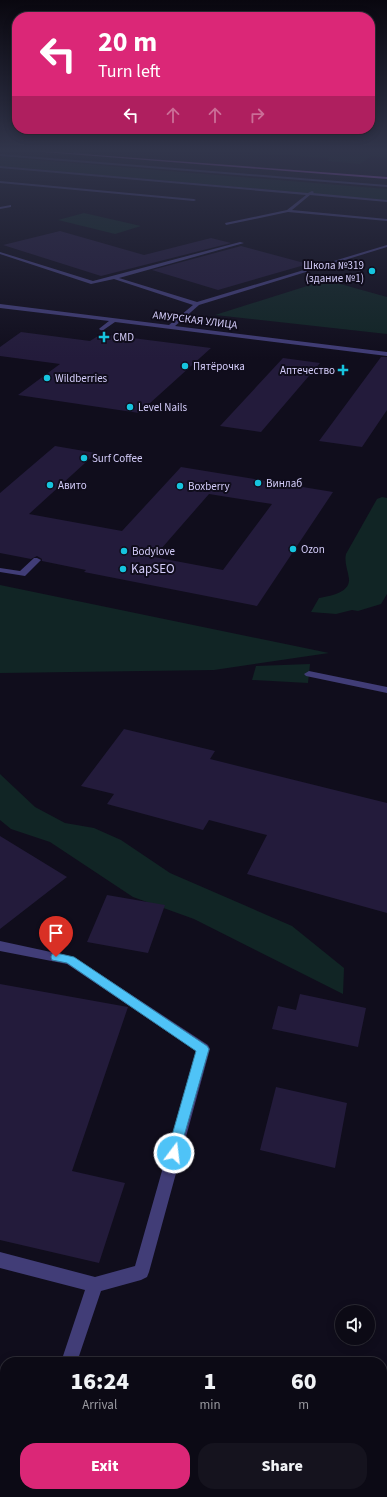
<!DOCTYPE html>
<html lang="en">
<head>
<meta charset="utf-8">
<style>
	:root { --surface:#0c0a15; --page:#15131e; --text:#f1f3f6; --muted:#9a9aa0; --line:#2c2b34; --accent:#db2777 }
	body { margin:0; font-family:"Source Sans 3",sans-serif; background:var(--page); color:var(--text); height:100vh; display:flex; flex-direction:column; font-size:15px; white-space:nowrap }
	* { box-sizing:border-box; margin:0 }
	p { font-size:13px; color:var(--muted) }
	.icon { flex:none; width:22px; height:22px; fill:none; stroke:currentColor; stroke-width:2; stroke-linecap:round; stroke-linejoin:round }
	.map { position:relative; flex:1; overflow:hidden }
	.panel { position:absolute; left:0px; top:1357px; width:387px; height:140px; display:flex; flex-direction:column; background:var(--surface); border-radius:16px 16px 0 0; box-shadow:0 2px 10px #0003,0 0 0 1px var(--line) }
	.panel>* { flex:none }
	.top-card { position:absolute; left:12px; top:12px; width:363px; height:122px; border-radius:16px; box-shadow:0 2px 10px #0003,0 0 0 1px var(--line); background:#db2777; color:#fff; overflow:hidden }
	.buttons { position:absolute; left:335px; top:1305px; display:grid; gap:8px }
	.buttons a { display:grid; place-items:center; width:40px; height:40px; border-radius:50%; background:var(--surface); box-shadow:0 2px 10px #0003,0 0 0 1px var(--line); font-size:20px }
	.pin { position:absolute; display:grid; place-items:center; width:34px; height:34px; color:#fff; margin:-41px -17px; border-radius:50% 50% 50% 0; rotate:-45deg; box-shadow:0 0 4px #0007 }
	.pin .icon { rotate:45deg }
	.me { position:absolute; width:44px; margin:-22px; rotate:15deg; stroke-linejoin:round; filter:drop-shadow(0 0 3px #0008) }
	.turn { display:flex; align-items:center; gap:14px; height:84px; padding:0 20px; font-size:18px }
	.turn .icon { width:52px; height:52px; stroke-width:2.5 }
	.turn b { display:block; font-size:28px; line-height:34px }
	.lanes { display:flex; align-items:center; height:38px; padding:0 20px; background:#0003; justify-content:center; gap:20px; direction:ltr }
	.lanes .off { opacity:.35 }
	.eta { display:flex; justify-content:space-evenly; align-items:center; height:68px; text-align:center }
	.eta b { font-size:24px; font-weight:800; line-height:28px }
	.button { display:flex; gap:8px; margin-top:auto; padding:8px 20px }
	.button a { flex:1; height:46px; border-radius:16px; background:var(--accent); color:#fff; font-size:16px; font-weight:800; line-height:46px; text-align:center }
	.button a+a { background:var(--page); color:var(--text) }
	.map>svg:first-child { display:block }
	.green { fill:#112525 }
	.building { fill:#231b3b; fill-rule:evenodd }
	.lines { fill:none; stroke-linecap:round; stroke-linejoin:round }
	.minor { fill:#413d77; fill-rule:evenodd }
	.major { fill:#be5fef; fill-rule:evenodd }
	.route { fill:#4fc3f7; stroke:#337fa1 }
	.poi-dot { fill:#16c4de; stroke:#100d1c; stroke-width:1.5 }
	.labels { text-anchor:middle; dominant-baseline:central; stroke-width:4; stroke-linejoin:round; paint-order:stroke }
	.far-poi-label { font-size:11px; fill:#d4cdfa; stroke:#100d1c; text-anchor:start }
	.far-street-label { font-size:11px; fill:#d4cdfa; stroke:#100d1c }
	.poi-label { font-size:13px; fill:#d4cdfa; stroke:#100d1c; text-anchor:start }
</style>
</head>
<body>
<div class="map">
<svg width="387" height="1497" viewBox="0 0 387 1497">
	<rect width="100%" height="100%" fill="#100d1c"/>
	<!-- green -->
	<path class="green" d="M213,150H387V157L371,156L360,164L327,161L329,158Z
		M0,157L387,189V200L0,166Z
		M84,213L141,226L115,234L58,220Z
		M326,280L387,297V334L215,315Z
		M382,497L387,498V594L381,604L358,611L352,610L336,614L311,612L319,598C329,596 350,593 349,579C348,570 344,563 346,554L377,499Z
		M0,585L329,653L214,670L0,673Z
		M310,664L308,683L252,680L256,666Z
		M0,774L35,807L65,823L94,828L121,840L170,873L292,926L344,968L343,994L194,919L133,897L50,842L11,829L0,820Z"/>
	<!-- building -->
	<path class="building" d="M60,231L144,255L211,238L231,243L101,276L3,245Z
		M241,246L308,264L218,290L152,270Z
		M21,332L90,341L101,334L211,348L139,413L18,395L60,364L0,356V347Z
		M381,357H387V410L362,447L319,441Z
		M283,358L320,363L261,432L220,426Z
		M55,446L96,453L29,514L122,531L181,467L333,492L257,606L84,572L86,570L42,561V559L37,556L31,559L0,553V493ZM209,494L272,504L223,570L154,557Z
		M124,729L215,751L210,759L387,803V913L247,874L267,835L209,820L203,830L107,804L114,794L81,786Z
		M0,836L67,877L0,929Z
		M107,895L165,905L148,953L87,942Z
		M0,984L128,1007L72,1171L125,1183L99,1263L0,1240Z
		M300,994L366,1008L358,1047L272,1029L278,1006L296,1010Z
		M276,1087L347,1103L335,1168L260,1150Z"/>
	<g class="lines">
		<!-- minor -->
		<path class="minor" d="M74,152L90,154L92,155L73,154Z
			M0,154L387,185V187L0,156Z
			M0,166L308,193L312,191L314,192L313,193L387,200V202L310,195L292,210L387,219V221L288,212L226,225L225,223L287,210L306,195L0,168Z
			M0,181L194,199L196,200L194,201L0,183Z
			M11,205V207L0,209V207Z
			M240,242L244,243L119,278L197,302L387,245V247L199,305L175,326L387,352V356L115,322L102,331L99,329L100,328L109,321L0,308V304L169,325L193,305L114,279L91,284L0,254V252L93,281Z
			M34,558H37L41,560L25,576L0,572V568L20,571Z
			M309,671L387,687V693L306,676L304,674Z
			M0,941L74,957L208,1045L210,1049L149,1272L147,1277L141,1280L101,1291L77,1362H61L85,1290L0,1268V1252L95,1277L135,1266L196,1051L67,964L0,951Z
			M16,1492H34L33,1497H15Z"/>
		<!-- major -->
		<path class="major" d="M29,150L387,177V179L31,151Z"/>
	</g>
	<!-- sky -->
	<linearGradient id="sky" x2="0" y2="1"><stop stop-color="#09070f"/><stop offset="0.42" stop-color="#31354b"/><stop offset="1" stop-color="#31354b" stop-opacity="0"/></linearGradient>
	<rect width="387" height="359" fill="url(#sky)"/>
	<!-- route -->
	<path class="route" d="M56,953L74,957L207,1046L209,1049L178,1157L174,1159L169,1157L167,1153L196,1051L67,963L52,960L51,957L52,954Z"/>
	<!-- markers -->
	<g class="poi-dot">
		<circle cx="372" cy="271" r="4"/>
		<path d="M102 331h4v4h4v4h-4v4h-4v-4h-4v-4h4z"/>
		<circle cx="185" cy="366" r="4"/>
		<path d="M341 364h4v4h4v4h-4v4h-4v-4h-4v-4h4z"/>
		<circle cx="47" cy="378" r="4"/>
		<circle cx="130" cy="407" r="4"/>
		<circle cx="84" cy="458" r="4"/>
		<circle cx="258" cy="483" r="4"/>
		<circle cx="50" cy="485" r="4"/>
		<circle cx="180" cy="486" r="4"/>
		<circle cx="293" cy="549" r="4"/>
		<circle cx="124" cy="551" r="4"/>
		<circle cx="123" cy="569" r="4"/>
	</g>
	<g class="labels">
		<!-- far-poi labels -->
		<g class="far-poi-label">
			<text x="364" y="265" text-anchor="end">Школа №319<tspan x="364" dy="13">(здание №1)</tspan></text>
			<text x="113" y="337">CMD</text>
			<text x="193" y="366">Пятёрочка</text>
			<text x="335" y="370" text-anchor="end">Аптечество</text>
			<text x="55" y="378">Wildberries</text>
			<text x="138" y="407">Level Nails</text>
			<text x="92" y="458">Surf Coffee</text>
			<text x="266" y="483">Винлаб</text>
			<text x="58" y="485">Авито</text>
			<text x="188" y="486">Boxberry</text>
			<text x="301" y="549">Ozon</text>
			<text x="132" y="551">Bodylove</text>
		</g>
		<!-- far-street labels -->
		<g class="far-street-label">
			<text transform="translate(195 320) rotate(7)">АМУРСКАЯ УЛИЦА</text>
		</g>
		<!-- poi labels -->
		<g class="poi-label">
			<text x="131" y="569">KapSEO</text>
		</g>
	</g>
</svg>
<div class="buttons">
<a><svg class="icon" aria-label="sound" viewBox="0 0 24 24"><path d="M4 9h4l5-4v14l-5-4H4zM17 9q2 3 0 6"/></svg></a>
</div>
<div class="pin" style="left:56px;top:957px;background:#d93025"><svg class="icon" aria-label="arrive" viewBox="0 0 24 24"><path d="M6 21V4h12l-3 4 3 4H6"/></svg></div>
<svg class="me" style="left:174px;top:1153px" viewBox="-20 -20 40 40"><circle r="17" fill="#4fc3f7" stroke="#fff" stroke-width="3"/><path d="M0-11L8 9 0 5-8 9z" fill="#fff"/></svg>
<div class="top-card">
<div class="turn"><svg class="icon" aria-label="left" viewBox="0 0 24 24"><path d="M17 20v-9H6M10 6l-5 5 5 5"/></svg><div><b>20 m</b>Turn left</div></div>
<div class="lanes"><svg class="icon" aria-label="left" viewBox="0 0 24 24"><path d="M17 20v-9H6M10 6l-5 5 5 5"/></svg><svg class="icon off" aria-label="ahead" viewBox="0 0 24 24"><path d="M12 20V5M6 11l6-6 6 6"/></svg><svg class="icon off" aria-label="ahead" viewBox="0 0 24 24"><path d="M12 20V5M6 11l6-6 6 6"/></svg><svg class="icon off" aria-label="right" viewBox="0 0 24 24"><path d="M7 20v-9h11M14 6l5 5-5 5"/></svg></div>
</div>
<section class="panel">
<div class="eta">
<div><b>16:24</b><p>Arrival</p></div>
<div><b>1</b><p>min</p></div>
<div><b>60</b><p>m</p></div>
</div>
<div class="button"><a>Exit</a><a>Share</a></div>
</section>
</div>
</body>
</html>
